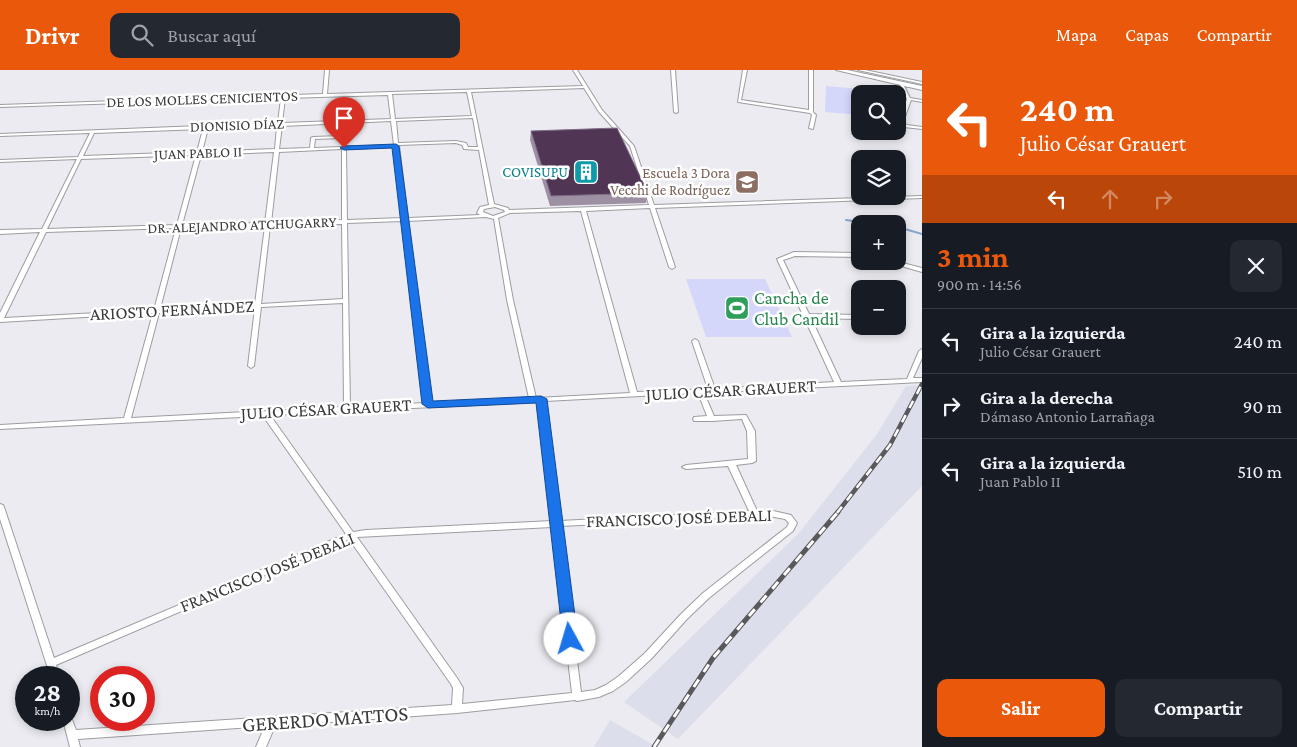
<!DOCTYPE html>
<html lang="es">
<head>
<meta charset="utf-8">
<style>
	:root { --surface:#171b24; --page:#242831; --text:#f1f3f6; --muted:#9ea1a6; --line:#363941; --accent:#ea580c }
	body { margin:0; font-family:"Crimson Pro",serif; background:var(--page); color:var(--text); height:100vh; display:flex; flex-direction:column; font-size:19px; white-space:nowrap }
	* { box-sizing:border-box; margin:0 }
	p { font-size:16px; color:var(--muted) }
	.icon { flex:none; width:28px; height:28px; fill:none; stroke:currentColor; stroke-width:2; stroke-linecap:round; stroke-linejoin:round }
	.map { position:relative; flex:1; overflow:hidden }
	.panel { display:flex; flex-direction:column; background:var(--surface); width:375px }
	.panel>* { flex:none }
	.banner { background:#ea580c; color:#fff; overflow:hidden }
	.tools { position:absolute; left:851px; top:15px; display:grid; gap:10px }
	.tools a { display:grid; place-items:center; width:55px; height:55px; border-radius:10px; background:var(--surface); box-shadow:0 2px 8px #0003; font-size:25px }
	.speed { position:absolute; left:15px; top:596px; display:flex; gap:10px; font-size:25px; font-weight:700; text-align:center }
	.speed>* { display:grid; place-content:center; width:65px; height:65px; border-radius:50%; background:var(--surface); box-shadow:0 2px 8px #0003; line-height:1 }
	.speed small { font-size:12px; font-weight:400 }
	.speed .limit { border:8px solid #d22; background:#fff; color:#111 }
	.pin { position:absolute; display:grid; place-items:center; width:42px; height:42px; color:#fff; margin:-51px -21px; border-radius:50% 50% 50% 0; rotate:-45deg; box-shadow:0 0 5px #0007 }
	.pin .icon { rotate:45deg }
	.me { position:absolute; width:55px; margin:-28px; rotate:354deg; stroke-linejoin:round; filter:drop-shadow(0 0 4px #0008) }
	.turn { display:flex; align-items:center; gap:18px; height:105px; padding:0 15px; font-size:22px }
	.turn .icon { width:65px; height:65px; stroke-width:2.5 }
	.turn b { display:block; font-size:35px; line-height:42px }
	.lanes { display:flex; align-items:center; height:48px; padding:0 15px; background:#0003; justify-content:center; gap:25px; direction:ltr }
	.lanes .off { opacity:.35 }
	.round { display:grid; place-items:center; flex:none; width:52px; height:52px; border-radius:10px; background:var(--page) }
	.overview { display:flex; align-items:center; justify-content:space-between; height:85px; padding:0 15px }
	h1 { font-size:30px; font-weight:700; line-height:38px; color:var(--accent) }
	.primary-button { display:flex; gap:10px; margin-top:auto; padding:10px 15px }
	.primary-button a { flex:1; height:58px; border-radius:10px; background:var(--accent); color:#fff; font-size:20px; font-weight:700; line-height:58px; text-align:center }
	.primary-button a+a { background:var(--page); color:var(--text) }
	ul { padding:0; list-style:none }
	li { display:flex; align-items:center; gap:15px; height:65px; padding:0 15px; border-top:1px solid var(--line) }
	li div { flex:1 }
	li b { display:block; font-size:19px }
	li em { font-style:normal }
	header { display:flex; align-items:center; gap:30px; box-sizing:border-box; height:70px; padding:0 25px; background:var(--accent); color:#fff }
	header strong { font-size:24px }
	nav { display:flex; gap:28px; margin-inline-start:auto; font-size:18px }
	.search { width:350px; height:45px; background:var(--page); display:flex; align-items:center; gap:12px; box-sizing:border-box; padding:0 18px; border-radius:10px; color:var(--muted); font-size:19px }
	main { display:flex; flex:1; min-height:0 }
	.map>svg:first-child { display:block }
	.built { fill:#dddeeb }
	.green { fill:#d5d7fa }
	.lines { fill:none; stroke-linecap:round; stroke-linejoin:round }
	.stream { stroke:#87a5ca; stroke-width:2 }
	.street-casing { stroke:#9c9da1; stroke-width:2 }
	.secondary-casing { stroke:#9c9da1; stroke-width:2 }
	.street { fill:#fff; fill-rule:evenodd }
	.secondary { fill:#fff; fill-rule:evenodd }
	.rail-far1-casing { stroke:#59595c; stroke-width:4.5 }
	.rail-casing { stroke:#59595c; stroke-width:5 }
	.rail-far1 { stroke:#fff; stroke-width:2.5; stroke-dasharray:8; stroke-linecap:butt }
	.rail { stroke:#fff; stroke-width:3; stroke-dasharray:9; stroke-linecap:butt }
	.wall { fill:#9e90a3 }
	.building { fill:#513555; stroke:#7f6c84 }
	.route { fill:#1a73e8; stroke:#114b97 }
	.labels { text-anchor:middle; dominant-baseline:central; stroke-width:5; stroke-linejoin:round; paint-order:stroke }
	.far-street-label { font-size:15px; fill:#3a3a3c; stroke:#fff }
	.far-culture-label { font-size:15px; fill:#0d838f; stroke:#fff; text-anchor:end }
	.far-education-label { font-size:15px; fill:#785e54; stroke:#fff; text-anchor:end }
	.leisure-label { font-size:18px; fill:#27864d; stroke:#fff; text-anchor:start }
	.street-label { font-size:18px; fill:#3a3a3c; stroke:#fff }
	.near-street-label { font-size:21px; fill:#3a3a3c; stroke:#fff }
</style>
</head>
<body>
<header>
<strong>Drivr</strong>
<div class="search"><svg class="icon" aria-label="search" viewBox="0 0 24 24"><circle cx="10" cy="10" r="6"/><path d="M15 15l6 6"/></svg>Buscar aquí</div>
<nav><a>Mapa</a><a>Capas</a><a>Compartir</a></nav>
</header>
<main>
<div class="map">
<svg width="922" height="677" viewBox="0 0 922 677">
	<rect width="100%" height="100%" fill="#ebebf1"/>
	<!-- built -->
	<path class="built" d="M922,315V416L678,669L624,632L799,463L877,364L906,316Z
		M610,650L657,677H594Z"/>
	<!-- green -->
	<path class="green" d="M826,16L883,21V24H860V45L825,42Z
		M686,209H765L792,267H706Z"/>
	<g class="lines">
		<!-- stream -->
		<path class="stream" d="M846,150L874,154
			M898,157L922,164"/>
		<defs>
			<path id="street" d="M325,0H329L327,24L583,16L573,0H577L602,40L634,76L654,135L922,126V128L655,138L675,197L672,199L669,197L650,138L586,141L637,322L708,319L692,271L695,269L698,271L715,319L834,312L777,189L794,182L860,183V187L795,186L783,190L809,244L860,245V249H859L811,248L841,312L907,309L919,281L922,279V288L913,308H922V312L704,323L714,346L746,345L755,361L756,391L752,393L736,395L757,441L769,440L791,445L797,453L793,461L745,499L709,528L687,549L652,588L626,612L613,621L599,627L577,631L575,630L457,643L275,656L266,677H256L265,656L78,669L80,677H70L63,650H69V646L71,647L76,660L452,635L453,618L451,614L349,469L56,595L60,608H51L0,449V434L3,435L4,437L54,588L346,464L263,346L0,359V355L124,348L153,243L0,252V243L40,162L0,164V160L42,159L77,89L0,92V90L78,87L90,63L0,66V64L278,53L281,28L0,37V35L323,24ZM584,18L599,42L630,76L649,135L509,140L508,138L494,134L471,22ZM467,22L472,46L395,49L392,24ZM388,25L391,49L282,53L285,28ZM473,48L478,77H468L466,73L456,71L398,73L396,51ZM391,51L394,75L314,78L315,69L341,68L343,67L341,66L313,67L311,68L310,78L279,79L282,56ZM277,56L275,79L202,82L208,58ZM203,59L197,82L83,86L94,63ZM456,73L462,75L464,79L479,80L489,135L480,137L477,143L480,145L408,148L399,75ZM394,77L403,148L347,150L346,79ZM342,79V150L271,153L279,82ZM274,82L265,153L182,155L201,85ZM196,85L177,155L47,159L81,89ZM495,137L504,140L505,142L493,146L483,142L484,139ZM581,141L630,323L536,328L513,230L498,148L510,143ZM486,147L494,149L507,230L529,328L431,333L408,151ZM403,151L424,333L350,337L347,153ZM342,154L343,229L261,234L270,156ZM265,156L255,234L160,239L181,158ZM176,158L154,240L4,248L46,162ZM343,233L344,337L131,348L159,243L255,238L248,296L251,298L254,296L261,237ZM698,323L707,346L694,347L693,349L694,351H712L742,349L747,361L748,389L686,395L682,397L686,399L728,396L749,441L560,451L545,331ZM538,332L552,451L366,460L353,462L270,345ZM769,446L785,449L789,453L787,457L703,523L681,544L645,583L619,606L606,615L595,620L581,622L560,456ZM552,457L572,623L462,634L463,618L457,608L357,467Z
				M671,0H675L678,42L676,43L674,42Z
				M743,0H747L741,30L809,40V0H813V42L816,45L813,59L809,58L812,45L810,43L738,32Z
				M858,0H865L922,12V14Z
				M902,13L912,16L910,17L904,16L910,28L922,30V32L911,30L903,52L907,55L922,57V59L904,57L899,52L907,29L900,16Z
				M884,191H895L922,198V202Z"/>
			<path id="secondary" d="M836,0H847L922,16V20Z"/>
		</defs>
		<!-- street casing -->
		<use href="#street" class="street-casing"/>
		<!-- secondary casing -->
		<use href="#secondary" class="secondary-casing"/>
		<!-- street -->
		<use href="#street" class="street"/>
		<!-- secondary -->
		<use href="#secondary" class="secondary"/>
		<defs>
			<path id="rail-far1" d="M837,443L890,375L922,314"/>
			<path id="rail" d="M654,677L713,588L838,442"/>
		</defs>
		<!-- rail-far1 casing -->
		<use href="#rail-far1" class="rail-far1-casing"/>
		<!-- rail casing -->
		<use href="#rail" class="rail-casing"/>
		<!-- rail-far1 -->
		<use href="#rail-far1" class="rail-far1"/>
		<!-- rail -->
		<use href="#rail" class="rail"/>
	</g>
	<!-- wall -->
	<path class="wall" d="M531,61L648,123L646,133L550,136L530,70Z"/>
	<!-- building -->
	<path class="building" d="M617,58L648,123L551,126L531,61Z"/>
	<!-- route -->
	<path class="route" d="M396,74L399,76L433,331L541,326L547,329L578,569L575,573H565L563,569L536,333L428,338L422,334L392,78L344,80L340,78L344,76Z"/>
	<!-- icons -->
	<defs>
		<symbol id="building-square" viewBox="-11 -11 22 22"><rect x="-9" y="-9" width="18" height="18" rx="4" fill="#0f9aa8" stroke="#fff"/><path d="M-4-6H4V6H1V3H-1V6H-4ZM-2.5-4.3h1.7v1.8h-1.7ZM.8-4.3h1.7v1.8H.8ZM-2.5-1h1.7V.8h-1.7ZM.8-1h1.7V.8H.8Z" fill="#fff"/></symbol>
		<symbol id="school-square" viewBox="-11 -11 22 22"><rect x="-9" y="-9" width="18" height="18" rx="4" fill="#8d6e63" stroke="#fff"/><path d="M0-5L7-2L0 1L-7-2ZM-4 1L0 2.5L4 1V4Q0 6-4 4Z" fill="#fff"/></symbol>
		<symbol id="stadium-square" viewBox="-11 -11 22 22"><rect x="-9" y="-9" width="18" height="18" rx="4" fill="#2e9e5b" stroke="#fff"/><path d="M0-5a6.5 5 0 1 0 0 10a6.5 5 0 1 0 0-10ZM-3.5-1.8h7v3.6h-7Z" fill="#fff"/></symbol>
	</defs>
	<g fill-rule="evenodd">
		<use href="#building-square" x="572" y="88" width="28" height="28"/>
		<use href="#school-square" x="733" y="98" width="28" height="28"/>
		<use href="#stadium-square" x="723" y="224" width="28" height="28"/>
	</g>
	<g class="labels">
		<!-- far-street labels -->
		<g class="far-street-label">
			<text transform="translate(202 29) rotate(-2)">DE LOS MOLLES CENICIENTOS</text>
			<text transform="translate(237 55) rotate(-2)">DIONISIO DÍAZ</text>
			<text transform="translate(198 83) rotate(-2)">JUAN PABLO II</text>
			<text transform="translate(242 155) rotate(-2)">DR. ALEJANDRO ATCHUGARRY</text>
		</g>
		<!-- far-culture labels -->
		<g class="far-culture-label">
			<text x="568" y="102">COVISUPU</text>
		</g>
		<!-- far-education labels -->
		<g class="far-education-label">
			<text x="730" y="103">Escuela 3 Dora<tspan x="730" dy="17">Vecchi de Rodríguez</tspan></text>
		</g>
		<!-- leisure labels -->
		<g class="leisure-label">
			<text x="754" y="228">Cancha de<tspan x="754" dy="21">Club Candil</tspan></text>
		</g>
		<!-- street labels -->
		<g class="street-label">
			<text transform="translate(172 240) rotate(-3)">ARIOSTO FERNÁNDEZ</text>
			<text transform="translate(731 320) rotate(-3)">JULIO CÉSAR GRAUERT</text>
			<text transform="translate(326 339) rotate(-3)">JULIO CÉSAR GRAUERT</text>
			<text transform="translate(679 448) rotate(-2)">FRANCISCO JOSÉ DEBALI</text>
			<text transform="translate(267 502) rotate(-22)">FRANCISCO JOSÉ DEBALI</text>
		</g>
		<!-- near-street labels -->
		<g class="near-street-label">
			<text transform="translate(325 649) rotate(-4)">GERERDO MATTOS</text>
		</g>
	</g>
</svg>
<div class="tools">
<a><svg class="icon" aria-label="search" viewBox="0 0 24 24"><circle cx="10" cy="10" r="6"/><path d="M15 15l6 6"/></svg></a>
<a><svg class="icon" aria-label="layers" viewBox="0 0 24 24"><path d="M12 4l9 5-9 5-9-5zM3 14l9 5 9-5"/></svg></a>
<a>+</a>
<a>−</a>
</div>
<div class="speed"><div>28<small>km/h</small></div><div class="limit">30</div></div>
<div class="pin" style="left:344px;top:78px;background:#d93025"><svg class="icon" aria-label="arrive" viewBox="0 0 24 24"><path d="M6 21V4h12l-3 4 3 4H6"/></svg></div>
<svg class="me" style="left:570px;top:569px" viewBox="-20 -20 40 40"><circle r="19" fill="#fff"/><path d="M0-13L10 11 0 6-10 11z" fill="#1a73e8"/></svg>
</div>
<section class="panel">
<div class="banner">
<div class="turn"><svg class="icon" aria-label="left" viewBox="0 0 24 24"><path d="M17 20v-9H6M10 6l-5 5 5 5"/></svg><div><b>240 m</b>Julio César Grauert</div></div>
<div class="lanes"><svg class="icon" aria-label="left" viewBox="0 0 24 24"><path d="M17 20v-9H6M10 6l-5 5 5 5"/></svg><svg class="icon off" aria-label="ahead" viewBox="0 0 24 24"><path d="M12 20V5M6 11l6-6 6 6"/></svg><svg class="icon off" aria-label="right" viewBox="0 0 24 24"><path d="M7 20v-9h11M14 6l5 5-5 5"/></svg></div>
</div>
<div class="overview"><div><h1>3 min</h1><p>900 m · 14:56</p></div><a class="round"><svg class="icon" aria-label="close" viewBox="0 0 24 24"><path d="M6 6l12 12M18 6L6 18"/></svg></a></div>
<ul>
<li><svg class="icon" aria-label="left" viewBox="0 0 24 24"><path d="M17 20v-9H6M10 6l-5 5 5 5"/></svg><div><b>Gira a la izquierda</b><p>Julio César Grauert</p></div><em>240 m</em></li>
<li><svg class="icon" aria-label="right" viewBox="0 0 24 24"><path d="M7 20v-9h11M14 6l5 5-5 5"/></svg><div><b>Gira a la derecha</b><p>Dámaso Antonio Larrañaga</p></div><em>90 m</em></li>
<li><svg class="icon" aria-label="left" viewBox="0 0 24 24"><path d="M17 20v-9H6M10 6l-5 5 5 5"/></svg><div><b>Gira a la izquierda</b><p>Juan Pablo II</p></div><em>510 m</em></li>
</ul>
<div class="primary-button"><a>Salir</a><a>Compartir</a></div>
</section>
</main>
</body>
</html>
